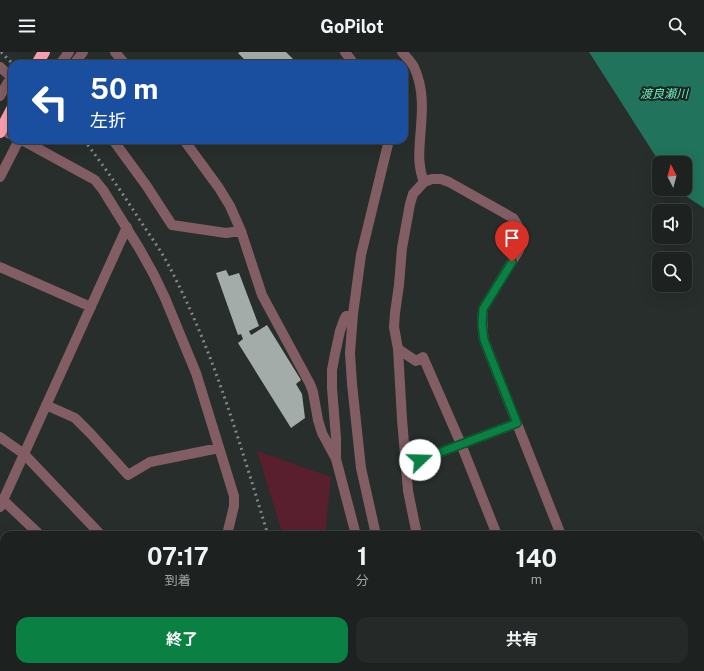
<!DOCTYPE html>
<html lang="ja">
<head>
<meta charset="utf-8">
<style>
	:root { --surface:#1d2220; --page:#252a29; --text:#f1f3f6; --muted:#a0a4a5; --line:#3b3f3e; --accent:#0b8043 }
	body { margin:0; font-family:"Public Sans","Noto Sans JP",sans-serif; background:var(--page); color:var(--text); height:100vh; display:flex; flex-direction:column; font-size:15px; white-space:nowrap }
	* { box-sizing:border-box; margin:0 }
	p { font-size:13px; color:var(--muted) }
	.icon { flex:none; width:22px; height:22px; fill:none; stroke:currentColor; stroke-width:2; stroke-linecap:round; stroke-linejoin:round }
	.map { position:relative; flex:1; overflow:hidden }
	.side { position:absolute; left:0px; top:479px; width:704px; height:140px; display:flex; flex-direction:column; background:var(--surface); border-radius:12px 12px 0 0; box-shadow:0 4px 16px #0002,0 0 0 1px var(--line) }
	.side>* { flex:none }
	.hud { position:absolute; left:8px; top:8px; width:400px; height:84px; border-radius:12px; box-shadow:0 4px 16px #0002,0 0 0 1px var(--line); background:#1a4fa0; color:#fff; overflow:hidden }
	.needle { width:26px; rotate:354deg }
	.tools { position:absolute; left:652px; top:104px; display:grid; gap:8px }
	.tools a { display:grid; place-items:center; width:40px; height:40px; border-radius:8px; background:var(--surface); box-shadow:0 4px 16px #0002,0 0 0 1px var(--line); font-size:20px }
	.pin { position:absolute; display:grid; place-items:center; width:34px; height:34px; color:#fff; margin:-41px -17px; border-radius:50% 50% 50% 0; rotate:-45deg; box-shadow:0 0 4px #0007 }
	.pin .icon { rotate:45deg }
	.me { position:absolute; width:44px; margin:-22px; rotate:69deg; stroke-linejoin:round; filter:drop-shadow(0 0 3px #0008) }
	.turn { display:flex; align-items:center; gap:14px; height:84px; padding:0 16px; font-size:18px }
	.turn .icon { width:52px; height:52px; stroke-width:2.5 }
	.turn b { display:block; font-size:28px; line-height:34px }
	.eta { display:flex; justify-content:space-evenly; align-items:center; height:68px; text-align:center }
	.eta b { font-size:24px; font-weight:700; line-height:28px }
	.action { display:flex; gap:8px; margin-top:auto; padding:8px 16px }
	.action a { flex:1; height:46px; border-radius:12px; background:var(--accent); color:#fff; font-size:16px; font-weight:700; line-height:46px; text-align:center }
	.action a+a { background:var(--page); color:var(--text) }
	header { display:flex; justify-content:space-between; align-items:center; height:52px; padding:0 16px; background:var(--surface); font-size:18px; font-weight:700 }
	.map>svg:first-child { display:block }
	.built { fill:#2b3933 }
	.green { fill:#5a1f2e }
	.water { fill:#21735c }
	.building { fill:#a4aca9 }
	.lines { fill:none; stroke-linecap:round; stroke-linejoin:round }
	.minor { stroke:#825d64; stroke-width:10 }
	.highway { stroke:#faa0b0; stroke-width:12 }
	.rail { stroke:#828785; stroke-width:3; stroke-dasharray:2 4; stroke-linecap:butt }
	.highway-bridge { stroke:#faa0b0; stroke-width:12 }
	.route-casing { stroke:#07532c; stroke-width:10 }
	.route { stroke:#0b8043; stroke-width:7 }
	.labels { text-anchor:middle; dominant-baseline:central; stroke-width:4; stroke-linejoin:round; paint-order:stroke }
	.water-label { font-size:12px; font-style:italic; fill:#64f3c7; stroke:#1d2421 }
</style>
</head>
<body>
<header><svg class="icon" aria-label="menu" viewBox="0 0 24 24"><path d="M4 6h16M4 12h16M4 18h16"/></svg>GoPilot<svg class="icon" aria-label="search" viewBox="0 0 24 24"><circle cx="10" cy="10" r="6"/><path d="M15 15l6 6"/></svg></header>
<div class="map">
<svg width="704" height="619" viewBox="0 0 704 619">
	<rect width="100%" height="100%" fill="#272e2b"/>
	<!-- built -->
	<path class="built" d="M0,598L4,599V615H85L96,617V619H0Z"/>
	<!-- green -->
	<path class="green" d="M257,399L331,425L325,483H283Z"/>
	<!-- water -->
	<path class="water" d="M589,0H704V156L684,143L679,137H685V111H660Z"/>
	<!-- building -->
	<path class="building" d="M240,0H286L298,12H249L238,1Z
		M226,218L229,224L239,221L259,274L249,279L251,283L267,273L301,328L296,332L302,342L305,366L291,376L238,291L243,287L241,282L238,283L216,221Z
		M0,545L4,546V597L0,596Z"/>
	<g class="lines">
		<!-- minor -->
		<path class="minor" d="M115,0L125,12
			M345,0L354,12
			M402,0C406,5 411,9 414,15C425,39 422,62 420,87C419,102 418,115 424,130
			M60,12L69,0
			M74,12L83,0
			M0,15L11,25L0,44
			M0,77L12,83
			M22,88L86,123L95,128L103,138L139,196L153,221L165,246L196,321L234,444V454L227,483
			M113,88L146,133L172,173L226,181L241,179
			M184,88L219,136L230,154L241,179L262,243L310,332L313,340L318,368L322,381L336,407L356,483
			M0,125L19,88
			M0,215L91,255
			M398,297L416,309L423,305L461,392L497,483
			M46,353L75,366L91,382L128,423L150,410L219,396
			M0,385L24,402L101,483
			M336,405V386L332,336V318L335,302L340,279L344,268L346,264L353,262
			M406,412L420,408L517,371
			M3,448L40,483
			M0,455L127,175
			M376,483L361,416L352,332L350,301L353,262L361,203L389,88
			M417,483L408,439L402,367L398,297L394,275L395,261L399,233L402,196L410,152L413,142L424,130L432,127H441L449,130L513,166C521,177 522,185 519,198L483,257C482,268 482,277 484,288L561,483
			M0,533H4
			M175,615L181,619
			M397,615L398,619
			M417,615L418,619
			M455,615L456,619
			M549,615L551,619
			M612,615V619
			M134,619L135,615
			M191,619L192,615"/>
		<!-- highway -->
		<path class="highway" d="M37,12L44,0"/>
		<!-- rail -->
		<path class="rail" d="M1,0L13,12
			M84,88C104,114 123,142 141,170C151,185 162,200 170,216C214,300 240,392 268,483
			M309,615L310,619"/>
		<!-- highway-bridge -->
		<path class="highway-bridge" d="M0,80L12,57"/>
	</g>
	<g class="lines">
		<defs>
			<path id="route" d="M420,408L517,371L484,288L482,273L483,257L512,210"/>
		</defs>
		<!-- route casing -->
		<use href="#route" class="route-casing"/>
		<!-- route -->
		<use href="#route" class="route"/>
	</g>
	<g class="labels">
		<!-- water labels -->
		<g class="water-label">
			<text x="664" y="42">渡良瀬川</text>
		</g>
	</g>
</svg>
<div class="tools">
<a><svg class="needle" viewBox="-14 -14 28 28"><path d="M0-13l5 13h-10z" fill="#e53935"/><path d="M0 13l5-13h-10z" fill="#a0a4a5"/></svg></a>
<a><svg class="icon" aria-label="sound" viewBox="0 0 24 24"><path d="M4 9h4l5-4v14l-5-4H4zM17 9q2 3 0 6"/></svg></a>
<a><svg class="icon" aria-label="search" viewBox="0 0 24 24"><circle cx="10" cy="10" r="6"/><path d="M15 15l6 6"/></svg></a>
</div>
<div class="pin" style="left:512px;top:210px;background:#d93025"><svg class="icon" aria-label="arrive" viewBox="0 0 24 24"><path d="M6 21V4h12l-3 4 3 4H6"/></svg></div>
<svg class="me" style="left:420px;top:408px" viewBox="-20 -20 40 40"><circle r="19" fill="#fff"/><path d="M0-13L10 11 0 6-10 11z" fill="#0b8043"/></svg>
<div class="hud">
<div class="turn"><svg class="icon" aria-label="left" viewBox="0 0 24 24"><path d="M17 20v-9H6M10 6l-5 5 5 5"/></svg><div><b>50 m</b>左折</div></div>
</div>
<section class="side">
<div class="eta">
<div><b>07:17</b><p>到着</p></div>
<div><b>1</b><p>分</p></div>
<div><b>140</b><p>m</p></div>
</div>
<div class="action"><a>終了</a><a>共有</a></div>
</section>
</div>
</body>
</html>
